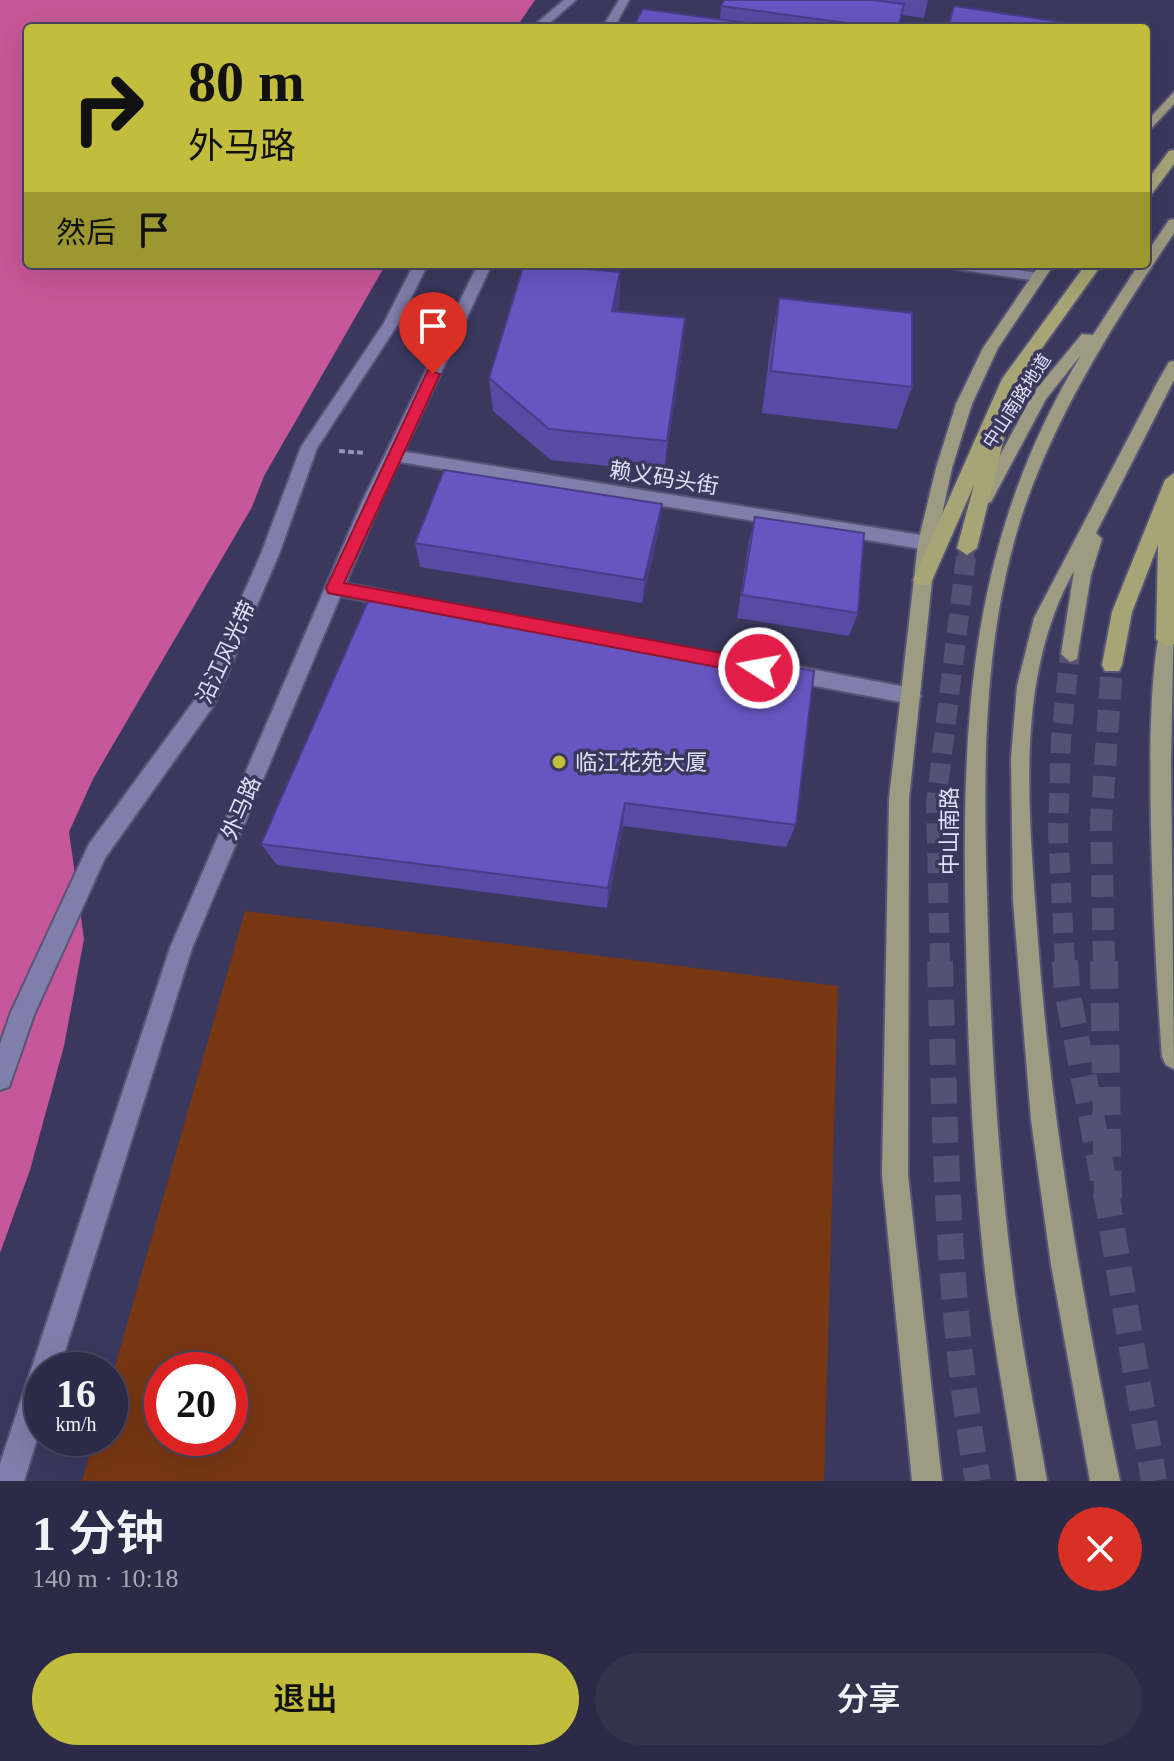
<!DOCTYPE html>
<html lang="zh">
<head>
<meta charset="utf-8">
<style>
	:root { --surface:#2c2a46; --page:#34324d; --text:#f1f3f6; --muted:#a6a7b3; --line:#48465f; --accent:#c3bd3e }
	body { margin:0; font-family:"Times New Roman","Noto Sans SC",serif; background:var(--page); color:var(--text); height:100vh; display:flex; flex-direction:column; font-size:30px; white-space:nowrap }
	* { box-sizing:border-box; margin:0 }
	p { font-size:26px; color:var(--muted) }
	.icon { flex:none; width:44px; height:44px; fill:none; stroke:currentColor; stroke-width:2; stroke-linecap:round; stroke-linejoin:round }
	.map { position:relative; height:1481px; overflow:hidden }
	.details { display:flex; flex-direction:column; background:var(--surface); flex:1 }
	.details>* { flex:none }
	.hud { position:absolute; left:24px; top:24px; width:1126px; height:244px; border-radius:8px; box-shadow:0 8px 32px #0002,0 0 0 2px var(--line); background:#c3bd3e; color:#111; overflow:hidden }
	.speed { position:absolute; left:24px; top:1352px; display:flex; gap:16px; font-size:40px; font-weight:700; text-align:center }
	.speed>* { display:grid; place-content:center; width:104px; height:104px; border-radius:50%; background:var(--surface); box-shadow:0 8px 32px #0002,0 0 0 2px var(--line); line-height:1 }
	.speed small { font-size:20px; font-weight:400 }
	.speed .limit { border:12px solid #d22; background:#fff; color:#111 }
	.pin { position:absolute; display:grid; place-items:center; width:68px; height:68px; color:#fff; margin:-82px -34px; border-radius:50% 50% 50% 0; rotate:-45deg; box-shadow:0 0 8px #0007 }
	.pin .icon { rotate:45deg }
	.me { position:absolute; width:88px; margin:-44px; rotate:281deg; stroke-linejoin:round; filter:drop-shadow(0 0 6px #0008) }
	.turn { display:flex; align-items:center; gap:28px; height:168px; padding:0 32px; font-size:36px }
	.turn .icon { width:104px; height:104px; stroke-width:2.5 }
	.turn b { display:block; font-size:56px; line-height:68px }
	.then { display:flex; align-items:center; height:76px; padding:0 32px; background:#0003; gap:16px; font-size:30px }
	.round { display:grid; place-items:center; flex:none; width:84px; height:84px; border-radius:42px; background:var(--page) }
	.head { display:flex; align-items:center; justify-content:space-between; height:136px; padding:0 32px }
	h1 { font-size:48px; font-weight:600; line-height:60px }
	.cta { display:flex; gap:16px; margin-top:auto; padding:16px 32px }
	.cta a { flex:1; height:92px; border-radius:48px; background:var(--accent); color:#111; font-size:32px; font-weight:600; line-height:92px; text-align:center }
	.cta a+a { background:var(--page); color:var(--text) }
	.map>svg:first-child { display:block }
	.green { fill:#783713; fill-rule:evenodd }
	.water { fill:#c65798 }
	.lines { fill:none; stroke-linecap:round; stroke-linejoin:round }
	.primary-tunnel-far2 { stroke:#545175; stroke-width:16; stroke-dasharray:16 8; stroke-linecap:butt }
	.primary-tunnel-far1 { stroke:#545175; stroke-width:20; stroke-dasharray:20 10; stroke-linecap:butt }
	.primary-tunnel { stroke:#545175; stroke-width:26; stroke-dasharray:26 13; stroke-linecap:butt }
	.trunk-tunnel-far1 { stroke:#545175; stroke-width:22; stroke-dasharray:22 11; stroke-linecap:butt }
	.trunk-tunnel { stroke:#545175; stroke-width:28; stroke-dasharray:28 14; stroke-linecap:butt }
	.service-casing { stroke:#575475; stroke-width:4 }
	.pedestrian-casing { stroke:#575475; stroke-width:4 }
	.minor-casing { stroke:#575475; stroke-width:4 }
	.primary-casing { stroke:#575475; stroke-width:4 }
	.trunk-casing { stroke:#575475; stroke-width:4 }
	.path { stroke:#9694b3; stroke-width:4; stroke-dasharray:6 3; stroke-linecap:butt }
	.service { fill:#807eaa; fill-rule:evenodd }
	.pedestrian { fill:#807eaa; fill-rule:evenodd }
	.minor { fill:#807eaa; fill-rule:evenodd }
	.primary { fill:#9d9b82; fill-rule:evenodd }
	.trunk { fill:#a7a475; fill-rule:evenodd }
	.wall { fill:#594aa6 }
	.shaded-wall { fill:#483c87 }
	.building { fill:#6756c1; stroke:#483c87; stroke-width:2 }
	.route { fill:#e11d48; stroke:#92132f; stroke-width:2 }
	.poi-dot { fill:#c3bd3e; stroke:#3b385e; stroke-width:3 }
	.labels { text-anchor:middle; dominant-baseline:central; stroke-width:7; stroke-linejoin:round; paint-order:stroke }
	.far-street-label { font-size:18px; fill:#e0e0f8; stroke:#3b385e }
	.street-label { font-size:22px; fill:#e0e0f8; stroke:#3b385e }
	.poi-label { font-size:22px; fill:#e0e0f8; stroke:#3b385e; text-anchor:start }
</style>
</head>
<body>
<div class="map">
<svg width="1174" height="1481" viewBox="0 0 1174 1481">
	<rect width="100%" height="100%" fill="#3b385e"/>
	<!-- green -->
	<path class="green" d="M245,911L838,986L824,1481H82L95,1438H110V1384ZM162,1370H230V1438H162Z"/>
	<!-- water -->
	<path class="water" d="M0,0H535L516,28H28V264H386L264,476L252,507L93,779L69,832L84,939L64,1046L30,1170L0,1253Z"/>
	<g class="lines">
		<!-- primary-tunnel-far2 -->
		<path class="primary-tunnel-far2" d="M966,559L967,548"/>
		<!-- primary-tunnel-far1 -->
		<path class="primary-tunnel-far1" d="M940,963L936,803L966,557
			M1065,963L1058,833L1061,739L1070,654"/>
		<!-- primary-tunnel -->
		<path class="primary-tunnel" d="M940,961C945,1134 947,1310 978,1481
			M1065,961L1067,990L1108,1204L1154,1481"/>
		<!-- trunk-tunnel-far1 -->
		<path class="trunk-tunnel-far1" d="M1104,963L1101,822L1112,665"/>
		<!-- trunk-tunnel -->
		<path class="trunk-tunnel" d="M1104,961L1108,1204"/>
		<defs>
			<path id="service" d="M394,450L927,536L936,543L927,550L388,460L386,456Z
				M334,581L396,593L405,600L396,607L334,595L325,588Z
				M789,665L911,688L918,690L921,696L918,702L911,704L789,681L782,679L779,673L782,667Z"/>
			<path id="pedestrian" d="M564,0H576L544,28H531Z
				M414,264H428L398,324L317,448L279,554L214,705L105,858L34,1015L9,1087L0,1090V1044L11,1012L89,844L199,694L261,554L301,447L384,323Z"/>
			<path id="minor" d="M619,0H629L614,28H602Z
				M478,264H492L380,502L192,948L59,1370H42V1423L24,1481H0V1464L170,948L362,502Z
				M942,264H978L1038,273L1045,277L1038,281L949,268Z"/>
			<path id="primary" d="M1174,92V104L1146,134V122Z
				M1174,219V233C1116,320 1060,407 1025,506C983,629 983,765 987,893C990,1018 996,1145 1012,1269C1020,1340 1035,1410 1047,1481H1017C1007,1411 993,1342 985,1272C973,1163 968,1054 966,945C961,730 966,545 1081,355L1046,399L991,502L985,504L977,498L1034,392L1082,334L1093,335L1139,264H1146V254L1169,220Z
				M1040,264H1054L998,348L972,404L952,468L936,543L909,799L908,1175L942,1481H912L882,1175L889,799L918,543L936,468L956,404L983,348Z
				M1174,361V380L1096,533L1102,539L1091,575L1077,659L1070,662L1061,654L1074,571C1014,677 1029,812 1037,928C1050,1115 1082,1298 1120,1481H1090L1051,1265L1031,1120L1013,901L1011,758L1017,686L1034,618L1157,383L1169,362Z
				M1174,605L1171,763L1174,1069L1166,1065L1162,1057C1158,1003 1132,619 1174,605Z"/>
			<path id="trunk" d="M1174,150V164L1151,195L1146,196V182L1169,151Z
				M1086,264H1102L1019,380L997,432L1004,438L977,548L967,555L957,548L974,485L930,585H916L913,580L1002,379Z
				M1174,473V644L1166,647L1156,639L1158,545L1132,612L1122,665L1119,671H1105L1102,665L1112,612L1165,480Z"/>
		</defs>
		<!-- service casing -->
		<use href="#service" class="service-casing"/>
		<!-- pedestrian casing -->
		<use href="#pedestrian" class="pedestrian-casing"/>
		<!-- minor casing -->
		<use href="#minor" class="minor-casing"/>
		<!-- primary casing -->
		<use href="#primary" class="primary-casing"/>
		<!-- trunk casing -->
		<use href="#trunk" class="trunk-casing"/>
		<!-- path -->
		<path class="path" d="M339,451L365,453"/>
		<!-- service -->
		<use href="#service" class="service"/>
		<!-- pedestrian -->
		<use href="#pedestrian" class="pedestrian"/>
		<!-- minor -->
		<use href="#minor" class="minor"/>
		<!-- primary -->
		<use href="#primary" class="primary"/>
		<!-- trunk -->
		<use href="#trunk" class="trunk"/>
	</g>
	<!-- wall -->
	<path class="wall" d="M724,0H928L924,18L901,15L898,28H632L720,19L721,6Z
		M620,272L619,305L617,312L685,318L682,351L664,472L551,460L493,411L489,378Z
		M779,298L912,387L897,429L762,413L771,342Z
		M755,517L858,613L849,636L737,618L749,541Z
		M659,528L642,603L420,567L415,543Z
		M372,592L796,825L786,847L623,826L607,908L277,865L261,844Z"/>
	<!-- shaded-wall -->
	<path class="shaded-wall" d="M620,272L619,305L611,344L612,311Z
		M685,318L682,351L664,472L667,441Z
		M662,504L659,528L642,603L644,580Z
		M625,803L623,826L607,908L608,888Z"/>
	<!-- building -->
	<path class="building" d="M724,0H873L904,4L898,28H884L721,6Z
		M954,6L1087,26V28H948Z
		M643,9L784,28H632Z
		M524,264L620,272L612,311L685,318L667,441L549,429L489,378Z
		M779,298L912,313V387L771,371Z
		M444,470L662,504L644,580L415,543Z
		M755,517L864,533L858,613L742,595Z
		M372,592L814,671L796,825L625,803L608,888L261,844Z"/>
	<!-- route -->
	<path class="route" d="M428,370L440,374L344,583L759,660L768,668L765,673L759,675L328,593L326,588Z"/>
	<!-- markers -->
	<circle class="poi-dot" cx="559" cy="762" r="8"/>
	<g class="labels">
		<!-- far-street labels -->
		<g class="far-street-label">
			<text transform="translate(1017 401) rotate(-57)">中山南路地道</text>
		</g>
		<!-- street labels -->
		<g class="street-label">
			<text transform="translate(664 478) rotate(9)">赖义码头街</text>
			<text transform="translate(226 652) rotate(-65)">沿江风光带</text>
			<text transform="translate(241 808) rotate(-67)">外马路</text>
			<text transform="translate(949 831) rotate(-90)">中山南路</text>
		</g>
		<!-- poi labels -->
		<g class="poi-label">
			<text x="575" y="762">临江花苑大厦</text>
		</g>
	</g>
</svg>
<div class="speed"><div>16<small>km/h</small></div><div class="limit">20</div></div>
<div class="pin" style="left:433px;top:374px;background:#d93025"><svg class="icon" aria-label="arrive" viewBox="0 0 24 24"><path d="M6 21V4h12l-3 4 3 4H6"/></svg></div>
<svg class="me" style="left:759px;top:668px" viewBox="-20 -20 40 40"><circle r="17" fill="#e11d48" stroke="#fff" stroke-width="3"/><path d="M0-11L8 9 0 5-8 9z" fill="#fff"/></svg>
<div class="hud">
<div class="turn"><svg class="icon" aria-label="right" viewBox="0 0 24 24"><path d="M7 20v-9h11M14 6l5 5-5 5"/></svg><div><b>80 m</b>外马路</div></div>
<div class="then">然后<svg class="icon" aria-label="arrive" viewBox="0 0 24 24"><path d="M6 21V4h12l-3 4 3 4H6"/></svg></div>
</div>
</div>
<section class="details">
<div class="head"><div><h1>1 分钟</h1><p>140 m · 10:18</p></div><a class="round" style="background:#d93025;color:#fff"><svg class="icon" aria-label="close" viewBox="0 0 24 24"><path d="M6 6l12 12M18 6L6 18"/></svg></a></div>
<div class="cta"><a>退出</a><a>分享</a></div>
</section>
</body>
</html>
